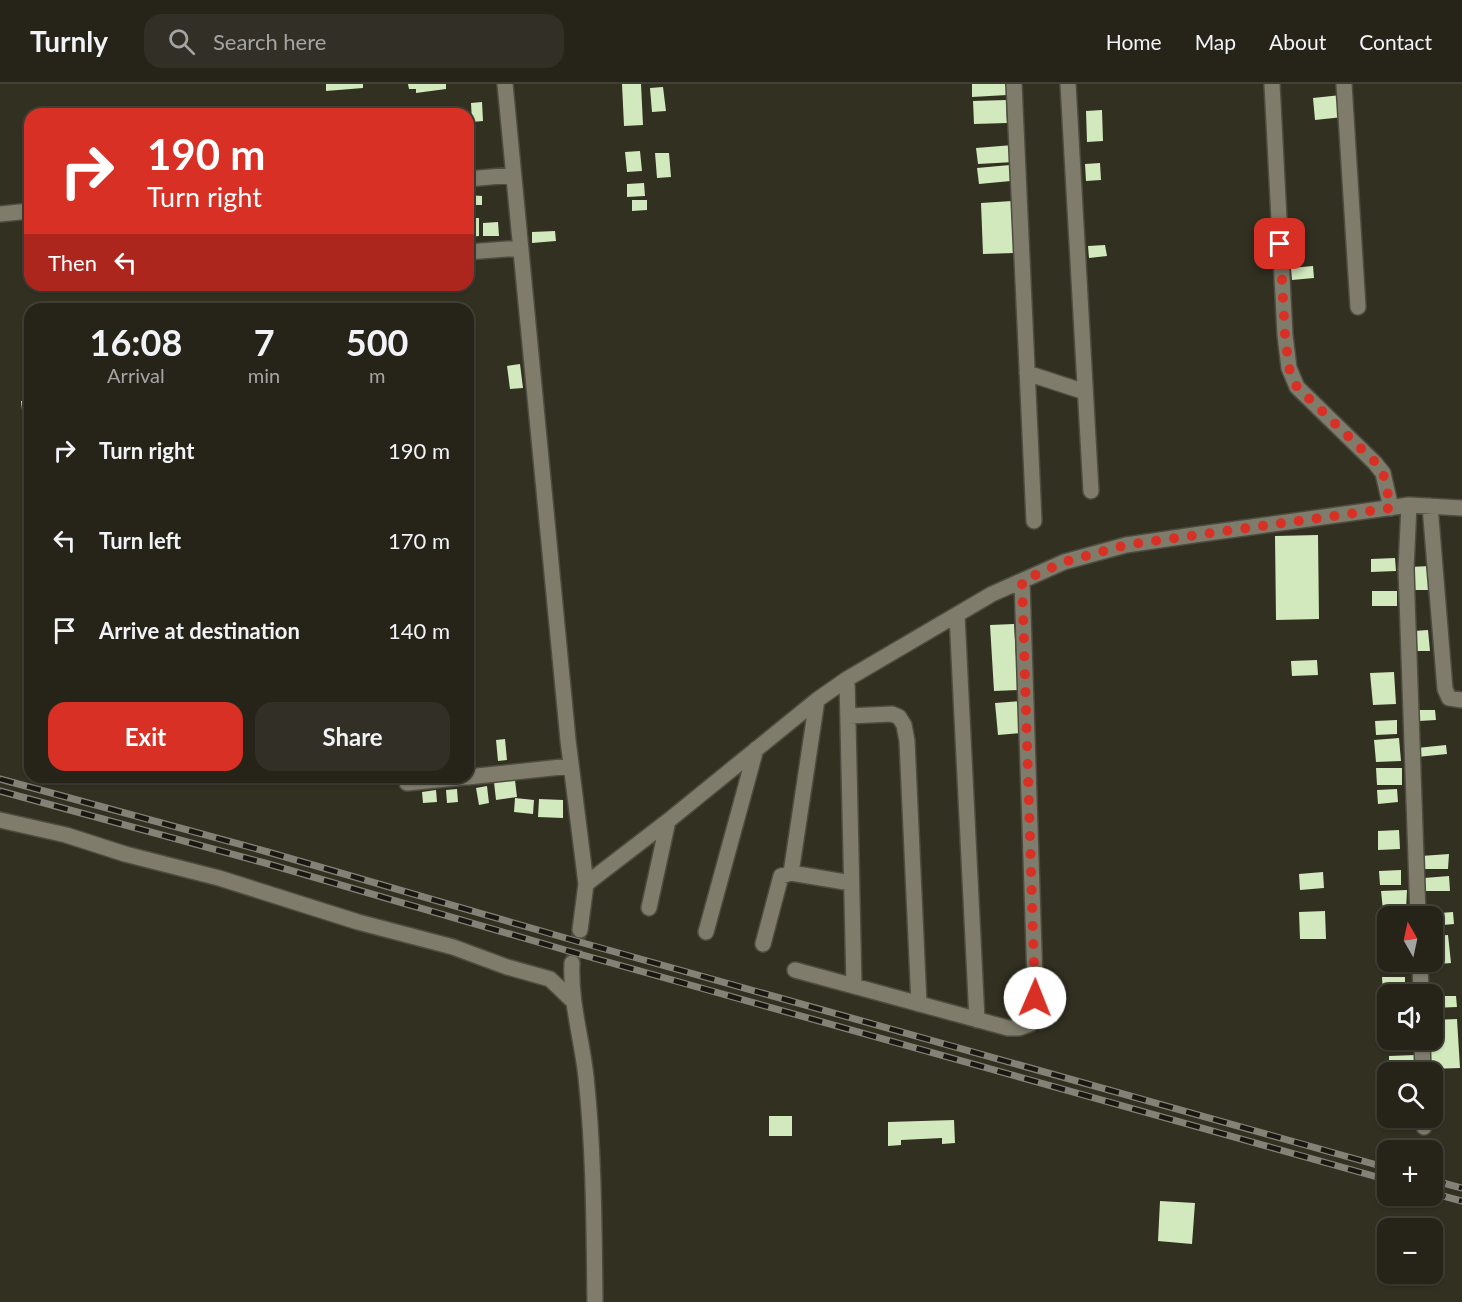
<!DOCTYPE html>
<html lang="en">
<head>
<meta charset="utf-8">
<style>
	:root { --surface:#262419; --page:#323026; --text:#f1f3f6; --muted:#a4a4a2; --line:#424138; --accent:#d93025 }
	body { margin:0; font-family:Lato,sans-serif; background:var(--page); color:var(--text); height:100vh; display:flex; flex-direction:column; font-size:22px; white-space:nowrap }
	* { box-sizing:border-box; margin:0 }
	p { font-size:20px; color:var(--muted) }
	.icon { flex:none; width:33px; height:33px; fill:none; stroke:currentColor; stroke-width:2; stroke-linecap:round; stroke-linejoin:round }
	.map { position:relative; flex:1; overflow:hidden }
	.drawer { position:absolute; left:24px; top:219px; width:450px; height:480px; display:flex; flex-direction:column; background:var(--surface); border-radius:18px; box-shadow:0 2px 4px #0004,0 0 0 2px var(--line) }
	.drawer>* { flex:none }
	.guide { position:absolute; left:24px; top:24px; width:450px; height:183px; border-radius:18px; box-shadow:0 2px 4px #0004,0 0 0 2px var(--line); background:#d93025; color:#fff; overflow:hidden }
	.needle { width:39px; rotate:351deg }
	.controls { position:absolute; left:1377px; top:822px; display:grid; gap:12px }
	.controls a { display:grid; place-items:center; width:66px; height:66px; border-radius:12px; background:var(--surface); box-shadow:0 2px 4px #0004,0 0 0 2px var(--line); font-size:30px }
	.pin { position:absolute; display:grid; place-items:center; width:51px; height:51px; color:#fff; margin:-26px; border-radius:12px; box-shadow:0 3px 9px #0006 }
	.me { position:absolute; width:66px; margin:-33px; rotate:1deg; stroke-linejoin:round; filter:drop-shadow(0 0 4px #0008) }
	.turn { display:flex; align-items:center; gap:21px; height:126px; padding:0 24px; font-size:27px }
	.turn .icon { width:78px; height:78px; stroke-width:2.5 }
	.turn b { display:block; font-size:42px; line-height:51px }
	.then { display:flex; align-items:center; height:57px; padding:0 24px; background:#0003; gap:12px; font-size:22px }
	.eta { display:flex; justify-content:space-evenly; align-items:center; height:102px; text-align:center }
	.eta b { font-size:36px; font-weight:700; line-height:42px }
	.button { display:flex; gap:12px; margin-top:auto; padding:12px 24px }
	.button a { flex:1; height:69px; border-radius:18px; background:var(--accent); color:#fff; font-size:24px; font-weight:700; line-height:69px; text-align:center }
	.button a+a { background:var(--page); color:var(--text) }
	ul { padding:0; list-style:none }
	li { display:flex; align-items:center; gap:18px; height:90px; padding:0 24px }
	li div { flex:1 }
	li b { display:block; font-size:22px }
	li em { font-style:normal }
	header { display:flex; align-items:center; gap:36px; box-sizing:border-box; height:84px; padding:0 30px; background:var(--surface); border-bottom:2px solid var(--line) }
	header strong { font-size:28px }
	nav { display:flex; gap:33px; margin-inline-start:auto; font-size:21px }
	.search { width:420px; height:54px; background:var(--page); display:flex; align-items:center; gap:15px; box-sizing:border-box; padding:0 21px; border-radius:18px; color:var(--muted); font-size:22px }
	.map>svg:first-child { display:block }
	.building { fill:#d2e8bd }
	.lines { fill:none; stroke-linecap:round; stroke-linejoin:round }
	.minor-tunnel { stroke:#4c4b3c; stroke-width:15; stroke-dasharray:15 8; stroke-linecap:butt }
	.minor-casing { stroke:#4e4c40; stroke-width:18 }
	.minor { stroke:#7f7c6b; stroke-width:15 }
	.rail-casing { stroke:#848276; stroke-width:7 }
	.rail { stroke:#181711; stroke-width:4.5; stroke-dasharray:14; stroke-linecap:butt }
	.route { stroke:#d93025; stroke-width:10; stroke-dasharray:0 18 }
</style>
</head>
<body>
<header>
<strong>Turnly</strong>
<div class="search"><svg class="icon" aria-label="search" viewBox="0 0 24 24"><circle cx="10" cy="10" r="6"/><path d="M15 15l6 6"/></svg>Search here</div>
<nav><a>Home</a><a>Map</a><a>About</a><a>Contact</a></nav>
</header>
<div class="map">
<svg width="1462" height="1218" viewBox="0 0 1462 1218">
	<rect width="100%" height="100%" fill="#323021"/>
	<!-- building -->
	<path class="building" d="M326,0H363V4L326,7Z
		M408,0H446V5L416,9V5H409Z
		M622,0H641L643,41L624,42Z
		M972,0H1006L1007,11L972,13Z
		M663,3L666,27L652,28L650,4Z
		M1341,11L1343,33L1315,36L1313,14Z
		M1006,16L1007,39L974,40L973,17Z
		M482,18L483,37L472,38L471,19Z
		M1102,26L1103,57L1087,58L1086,27Z
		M1013,61L1014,78L978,80L976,64Z
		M640,67L642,87L627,88L625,68Z
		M655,69H669L671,93L657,94Z
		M474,74L476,88L468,90V75Z
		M1100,79L1101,96L1086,97L1085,80Z
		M1010,81L1011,97L979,100L977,84Z
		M644,99L645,112L627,113V100Z
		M468,111L482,112V121H468Z
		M632,116H647V126L632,127Z
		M1012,117L1014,169L983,170L981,119Z
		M468,134H479V152L468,153Z
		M498,138L499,152H483V139Z
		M555,147L556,157L532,159V148Z
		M1105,161L1107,172L1089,174L1088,162Z
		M1313,182L1314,194L1292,196L1291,184Z
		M520,280L523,304L510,305L507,282Z
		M29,316L30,325L22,326L21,317Z
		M1318,451L1319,535L1276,536L1275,452Z
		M1395,474L1396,487L1371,488V475Z
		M1431,482L1432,506H1411L1409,483Z
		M1372,507H1397V522H1372Z
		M1014,540L1018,606L994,607L990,541Z
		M1428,546L1430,567H1414V547Z
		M1317,576L1318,591L1292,592L1291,577Z
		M1394,588L1396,620L1373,621L1370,589Z
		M1020,617L1022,649L998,651L995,619Z
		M1418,626H1435L1436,636L1419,637Z
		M1397,636V650L1376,651L1375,637Z
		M1399,654L1401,677L1376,678L1374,656Z
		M505,655L507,676L498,677L496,656Z
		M1446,661L1447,670L1417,673V664Z
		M1376,684H1402V701H1377Z
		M515,696L517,713L496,716L494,698Z
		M487,702L489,719L479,721L476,704Z
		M457,705L458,718L447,719L446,706Z
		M1397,705L1398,718L1378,720L1377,706Z
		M436,706L437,718L423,719L422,708Z
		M515,714L534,716L533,730L514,728Z
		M539,715L563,716V734L538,733Z
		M1399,746L1400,765L1378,766V747Z
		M1449,770L1448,785H1421V772Z
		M1401,786V801H1380L1379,787Z
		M1323,788L1324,804L1300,806L1299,790Z
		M1449,792L1450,807H1424V794Z
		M1407,806L1406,827L1383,826L1381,807Z
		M1325,827L1326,855H1300L1299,828Z
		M1453,828L1454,840L1432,842V832H1428L1427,830Z
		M1448,851L1451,879L1426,881V878H1432V852Z
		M1382,893H1405V909H1383Z
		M1432,912H1456L1457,923L1432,924Z
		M1457,935L1460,984L1430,985L1429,956H1432V936Z
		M1416,971L1417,985L1389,986V972Z
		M769,1032H792V1052H769Z
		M954,1036L955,1059L942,1060V1054L901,1056V1061L888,1062V1038Z
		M1160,1117L1195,1119L1192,1160L1158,1157Z"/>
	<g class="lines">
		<!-- minor-tunnel -->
		<path class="minor-tunnel" d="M572,879L580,846"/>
		<defs>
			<path id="minor" d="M505,0L568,656L586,800L580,846
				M1014,0L1034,437
				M1068,0L1091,407
				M1272,0L1285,251L1289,284L1297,303L1375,379L1383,389L1391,424
				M1344,0L1358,223
				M468,95L513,91
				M0,130L30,127
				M468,168L520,164
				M1027,289L1085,308
				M1409,421L1406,485L1418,832
				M1430,422L1445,605L1449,614L1462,616
				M957,531L977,936
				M847,595L854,902
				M848,632L892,630L899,633L904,641L907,657L919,920
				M468,693L571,682
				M407,699L465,693
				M0,736L66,751L125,770L219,794L358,838L453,863L507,883L550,895L574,918
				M791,789L817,616
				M586,800L668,737L817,616L847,595L992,510L1064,478L1126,461L1201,450L1409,421L1462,424
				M649,824L668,737
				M706,848L756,665
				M763,860L781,792L791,789L851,799
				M1420,878L1421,910
				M572,879C570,918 582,955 586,993C594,1068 594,1143 595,1218
				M795,886L1008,944H1019L1030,940L1034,931L1035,897L1022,497
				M1422,956L1423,988
				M1424,1034V1043"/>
		</defs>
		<!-- minor casing -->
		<use href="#minor" class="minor-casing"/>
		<!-- minor -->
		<use href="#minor" class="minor"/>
		<defs>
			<path id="rail" d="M0,695L268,768L576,857L1388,1084
				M0,707L265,779L572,868L1388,1096
				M1432,1096L1462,1104
				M1432,1109L1462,1117"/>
		</defs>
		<!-- rail casing -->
		<use href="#rail" class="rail-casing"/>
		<!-- rail -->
		<use href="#rail" class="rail"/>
	</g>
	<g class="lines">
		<!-- route -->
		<path class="route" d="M1035,914L1022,497L1064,478L1126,461L1391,424L1383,389L1375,378L1297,303L1289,284L1285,251L1280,160"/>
	</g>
</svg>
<div class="controls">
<a><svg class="needle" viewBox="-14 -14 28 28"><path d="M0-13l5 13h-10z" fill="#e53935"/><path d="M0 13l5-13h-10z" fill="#a4a4a2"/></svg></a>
<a><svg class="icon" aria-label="sound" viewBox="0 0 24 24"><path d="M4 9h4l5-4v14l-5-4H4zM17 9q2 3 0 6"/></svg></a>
<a><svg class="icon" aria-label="search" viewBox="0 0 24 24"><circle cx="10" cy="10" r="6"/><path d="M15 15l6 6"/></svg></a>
<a>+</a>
<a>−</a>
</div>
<div class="pin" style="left:1280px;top:160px;background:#d93025"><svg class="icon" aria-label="arrive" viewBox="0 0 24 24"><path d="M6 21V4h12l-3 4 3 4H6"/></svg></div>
<svg class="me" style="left:1035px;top:914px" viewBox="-20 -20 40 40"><circle r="19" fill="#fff"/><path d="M0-13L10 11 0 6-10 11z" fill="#d93025"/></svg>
<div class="guide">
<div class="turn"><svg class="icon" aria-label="right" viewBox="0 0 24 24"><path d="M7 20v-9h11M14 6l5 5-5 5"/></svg><div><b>190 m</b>Turn right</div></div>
<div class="then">Then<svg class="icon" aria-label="left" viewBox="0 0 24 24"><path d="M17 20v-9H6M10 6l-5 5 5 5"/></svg></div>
</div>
<section class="drawer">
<div class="eta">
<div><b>16:08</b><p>Arrival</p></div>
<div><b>7</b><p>min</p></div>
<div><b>500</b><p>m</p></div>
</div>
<ul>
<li><svg class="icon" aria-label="right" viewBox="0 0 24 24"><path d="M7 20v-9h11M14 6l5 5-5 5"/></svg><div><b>Turn right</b></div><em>190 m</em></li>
<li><svg class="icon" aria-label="left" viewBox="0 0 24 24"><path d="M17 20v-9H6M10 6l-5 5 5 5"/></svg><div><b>Turn left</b></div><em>170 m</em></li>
<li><svg class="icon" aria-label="arrive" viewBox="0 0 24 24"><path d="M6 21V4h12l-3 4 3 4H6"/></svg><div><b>Arrive at destination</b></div><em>140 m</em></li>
</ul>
<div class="button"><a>Exit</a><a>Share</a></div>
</section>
</div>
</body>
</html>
